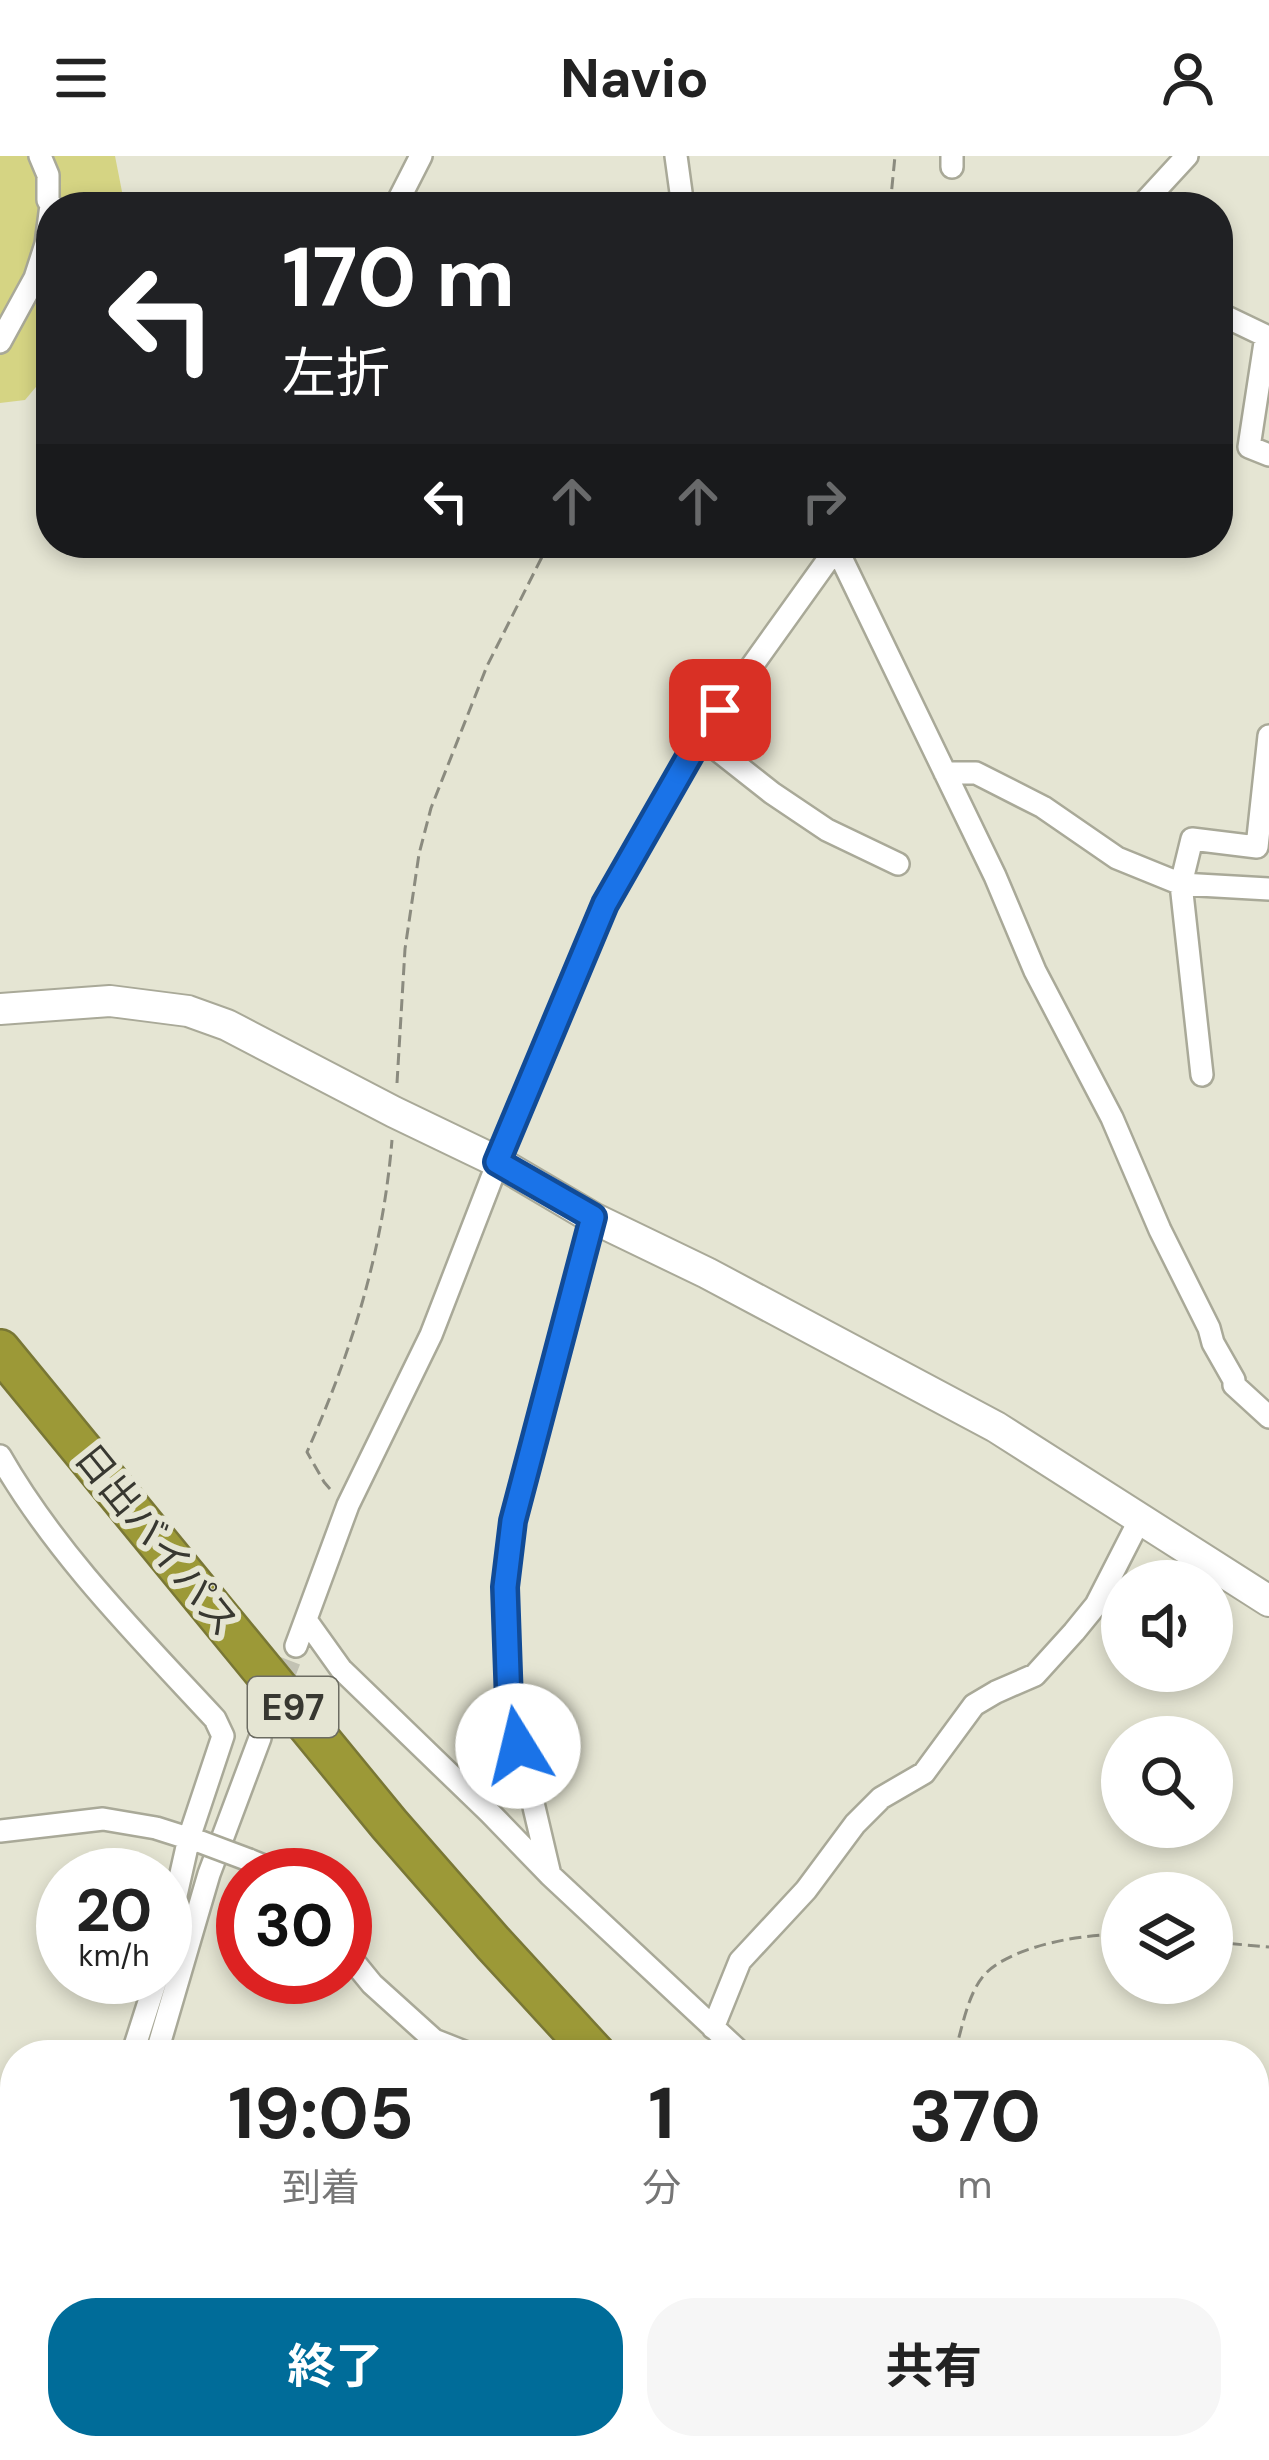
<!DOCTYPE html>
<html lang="ja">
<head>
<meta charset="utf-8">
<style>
	:root { --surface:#fff; --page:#f6f6f6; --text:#222; --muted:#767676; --accent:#006c99 }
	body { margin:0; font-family:"DM Sans","Noto Sans JP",sans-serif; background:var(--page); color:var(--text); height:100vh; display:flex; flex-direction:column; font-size:45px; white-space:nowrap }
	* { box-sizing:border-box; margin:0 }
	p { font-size:39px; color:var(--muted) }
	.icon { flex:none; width:66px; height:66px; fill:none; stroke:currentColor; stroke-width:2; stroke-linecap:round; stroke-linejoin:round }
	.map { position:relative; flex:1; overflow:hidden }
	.panel { position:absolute; left:0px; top:1884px; width:1269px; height:420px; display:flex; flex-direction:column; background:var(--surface); border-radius:48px 48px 0 0; box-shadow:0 6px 18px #0003 }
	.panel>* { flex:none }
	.banner { position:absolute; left:36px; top:36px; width:1197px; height:366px; border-radius:48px; box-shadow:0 6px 18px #0003; background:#202124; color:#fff; overflow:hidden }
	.fabs { position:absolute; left:1101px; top:1404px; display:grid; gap:24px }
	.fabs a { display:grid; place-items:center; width:132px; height:132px; border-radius:50%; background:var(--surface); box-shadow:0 6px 18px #0003; font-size:60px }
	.speed { position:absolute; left:36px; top:1692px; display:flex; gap:24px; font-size:60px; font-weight:700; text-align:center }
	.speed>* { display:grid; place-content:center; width:156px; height:156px; border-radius:50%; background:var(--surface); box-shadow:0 6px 18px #0003; line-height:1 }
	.speed small { font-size:30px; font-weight:400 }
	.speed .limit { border:18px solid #d22; background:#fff; color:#111 }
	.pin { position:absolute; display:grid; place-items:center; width:102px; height:102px; color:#fff; margin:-51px; border-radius:24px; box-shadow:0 6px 18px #0006 }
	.me { position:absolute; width:132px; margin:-66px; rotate:351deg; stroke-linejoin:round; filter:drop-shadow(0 0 9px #0008) }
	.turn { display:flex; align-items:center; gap:42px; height:252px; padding:0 48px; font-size:54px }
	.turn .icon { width:156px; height:156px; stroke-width:2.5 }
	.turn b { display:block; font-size:84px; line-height:102px }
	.lanes { display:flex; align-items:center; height:114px; padding:0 48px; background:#0003; justify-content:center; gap:60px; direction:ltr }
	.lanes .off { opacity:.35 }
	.eta { display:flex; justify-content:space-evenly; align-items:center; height:204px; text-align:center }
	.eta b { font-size:72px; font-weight:700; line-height:84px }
	.primary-button { display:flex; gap:24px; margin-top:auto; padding:24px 48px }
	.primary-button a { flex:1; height:138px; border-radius:48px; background:var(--accent); color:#fff; font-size:48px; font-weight:700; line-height:138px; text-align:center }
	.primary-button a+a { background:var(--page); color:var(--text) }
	header { display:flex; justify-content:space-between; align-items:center; height:156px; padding:0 48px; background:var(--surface); font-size:54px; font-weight:700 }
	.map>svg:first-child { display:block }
	.green { fill:#d5d483 }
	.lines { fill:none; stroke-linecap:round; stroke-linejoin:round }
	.street-tunnel { stroke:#c2c2b3; stroke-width:21; stroke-dasharray:21 10; stroke-linecap:butt }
	.street-casing { stroke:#a9a998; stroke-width:26 }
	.secondary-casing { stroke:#a9a998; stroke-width:34 }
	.highway-casing { stroke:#797735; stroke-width:44 }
	.path { stroke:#8b8b7f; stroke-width:3; stroke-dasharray:12 6; stroke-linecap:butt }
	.street { stroke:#fff; stroke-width:21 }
	.secondary { stroke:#fff; stroke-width:30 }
	.highway { stroke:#9c9937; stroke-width:39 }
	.street-bridge-casing { stroke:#a9a998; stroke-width:26; stroke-linecap:butt }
	.street-bridge { stroke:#fff; stroke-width:21 }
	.route-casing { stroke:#114b97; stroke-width:30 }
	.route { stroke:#1a73e8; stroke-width:21 }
	.labels { text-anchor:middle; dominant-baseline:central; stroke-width:12; stroke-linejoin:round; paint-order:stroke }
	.shield { fill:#e5e5d3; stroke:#6c6c62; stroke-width:3 }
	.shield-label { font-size:36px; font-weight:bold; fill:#383831 }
	.street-label { font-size:39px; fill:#383831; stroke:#e5e5d3 }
</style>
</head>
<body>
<header><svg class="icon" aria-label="menu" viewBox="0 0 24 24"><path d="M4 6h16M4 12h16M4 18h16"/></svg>Navio<svg class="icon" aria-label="person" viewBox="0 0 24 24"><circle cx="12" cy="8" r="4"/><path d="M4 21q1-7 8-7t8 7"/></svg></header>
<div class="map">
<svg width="1269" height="2304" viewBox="0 0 1269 2304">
	<rect width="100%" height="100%" fill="#e5e5d3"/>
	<!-- green -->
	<path class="green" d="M0,0H115L125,51H51V213L25,244L0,247Z"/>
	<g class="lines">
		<!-- street-tunnel -->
		<path class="street-tunnel" d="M260,1582L296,1490"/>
		<defs>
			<path id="street" d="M676,0L683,51
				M952,11V0
				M395,51L421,0
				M1140,51L1187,0
				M1218,157L1266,180L1249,291L1269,299
				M0,186L35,122L46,88L51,49L48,44V19L40,0
				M834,387L995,720L1035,815L1112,962L1160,1074L1209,1172L1213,1187L1234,1224V1229L1269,1261
				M701,581L772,637L827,674L898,708
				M945,617H976L1043,651L1117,702L1181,728L1192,683L1257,691L1269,580
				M1202,919L1181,728L1269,733
				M0,1300C56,1398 139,1481 215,1563L223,1580L189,1682L165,1788
				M306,1464L341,1513L490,1657L550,1719L743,1899
				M296,1490L348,1349L431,1179L498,1006L605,748L701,581L840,387
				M0,1675L103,1663L156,1672L200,1686
				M249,1704L286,1719
				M550,1719L509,1545L505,1431L513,1365L593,1062
				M345,1795L372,1828L434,1884L472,1899
				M713,1872L740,1805L806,1734L855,1668L881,1642L924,1617L974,1549L996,1536L1035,1519L1074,1476L1096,1449L1140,1363
				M132,1899L157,1821
				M156,1899L209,1718L260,1582
				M185,2289L189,2304
				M903,2289L924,2304"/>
			<path id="secondary" d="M0,853L110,845L188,855L227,869L394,956L498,1006L593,1062L707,1117L996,1271L1269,1445"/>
			<path id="highway" d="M0,1194L389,1668L493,1787L596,1899
				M1062,2289L1085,2304"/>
		</defs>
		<!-- street casing -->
		<use href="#street" class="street-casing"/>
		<!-- secondary casing -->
		<use href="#secondary" class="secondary-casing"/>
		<!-- highway casing -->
		<use href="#highway" class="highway-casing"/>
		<!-- path -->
		<path class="path" d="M890,51L895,0
			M397,927L405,793L419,698L431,652L487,510L549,387
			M330,1333L324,1326L307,1296C352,1195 383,1095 392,984
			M1212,1786L1269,1791
			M954,1899C962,1874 967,1838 985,1818C1012,1790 1084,1777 1122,1779"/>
		<!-- street -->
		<use href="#street" class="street"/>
		<!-- secondary -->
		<use href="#secondary" class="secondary"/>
		<!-- highway -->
		<use href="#highway" class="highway"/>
		<defs>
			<path id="street-bridge" d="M201,1686L249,1704"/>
		</defs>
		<!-- street-bridge casing -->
		<use href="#street-bridge" class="street-bridge-casing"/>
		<!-- street-bridge -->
		<use href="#street-bridge" class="street-bridge"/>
	</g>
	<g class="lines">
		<defs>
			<path id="route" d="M518,1590L509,1546L505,1431L513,1365L593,1061L497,1006L605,748L701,580L720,554"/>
		</defs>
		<!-- route casing -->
		<use href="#route" class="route-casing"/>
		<!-- route -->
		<use href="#route" class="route"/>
	</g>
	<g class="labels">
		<!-- shield labels -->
		<rect class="shield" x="248" y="1521" width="90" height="60" rx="9"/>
		<g class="shield-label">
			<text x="293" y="1551">E97</text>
		</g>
		<!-- street labels -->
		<g class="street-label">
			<text transform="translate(157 1384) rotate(51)">日出バイパス</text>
		</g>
	</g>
</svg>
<div class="fabs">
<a><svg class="icon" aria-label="sound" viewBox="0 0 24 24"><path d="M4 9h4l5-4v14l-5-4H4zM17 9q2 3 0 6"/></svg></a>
<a><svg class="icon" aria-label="search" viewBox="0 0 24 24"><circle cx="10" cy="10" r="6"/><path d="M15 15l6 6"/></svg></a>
<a><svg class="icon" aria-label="layers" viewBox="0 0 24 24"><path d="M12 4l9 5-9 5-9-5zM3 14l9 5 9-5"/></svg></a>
</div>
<div class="speed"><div>20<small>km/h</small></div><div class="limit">30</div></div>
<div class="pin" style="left:720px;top:554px;background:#d93025"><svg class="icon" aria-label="arrive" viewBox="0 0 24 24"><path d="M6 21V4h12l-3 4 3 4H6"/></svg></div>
<svg class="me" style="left:518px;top:1590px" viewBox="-20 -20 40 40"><circle r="19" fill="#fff"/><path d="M0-13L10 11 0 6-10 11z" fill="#1a73e8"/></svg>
<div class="banner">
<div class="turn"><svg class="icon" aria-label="left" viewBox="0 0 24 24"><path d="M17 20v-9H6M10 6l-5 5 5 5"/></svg><div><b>170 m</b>左折</div></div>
<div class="lanes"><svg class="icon" aria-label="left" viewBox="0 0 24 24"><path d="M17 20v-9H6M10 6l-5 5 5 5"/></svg><svg class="icon off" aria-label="ahead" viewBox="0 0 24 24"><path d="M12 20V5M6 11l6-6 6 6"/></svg><svg class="icon off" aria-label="ahead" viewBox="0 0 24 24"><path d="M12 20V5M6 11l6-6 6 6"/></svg><svg class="icon off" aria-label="right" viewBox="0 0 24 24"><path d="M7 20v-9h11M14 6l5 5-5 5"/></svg></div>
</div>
<section class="panel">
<div class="eta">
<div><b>19:05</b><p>到着</p></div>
<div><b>1</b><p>分</p></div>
<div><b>370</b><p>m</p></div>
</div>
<div class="primary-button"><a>終了</a><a>共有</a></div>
</section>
</div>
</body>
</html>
